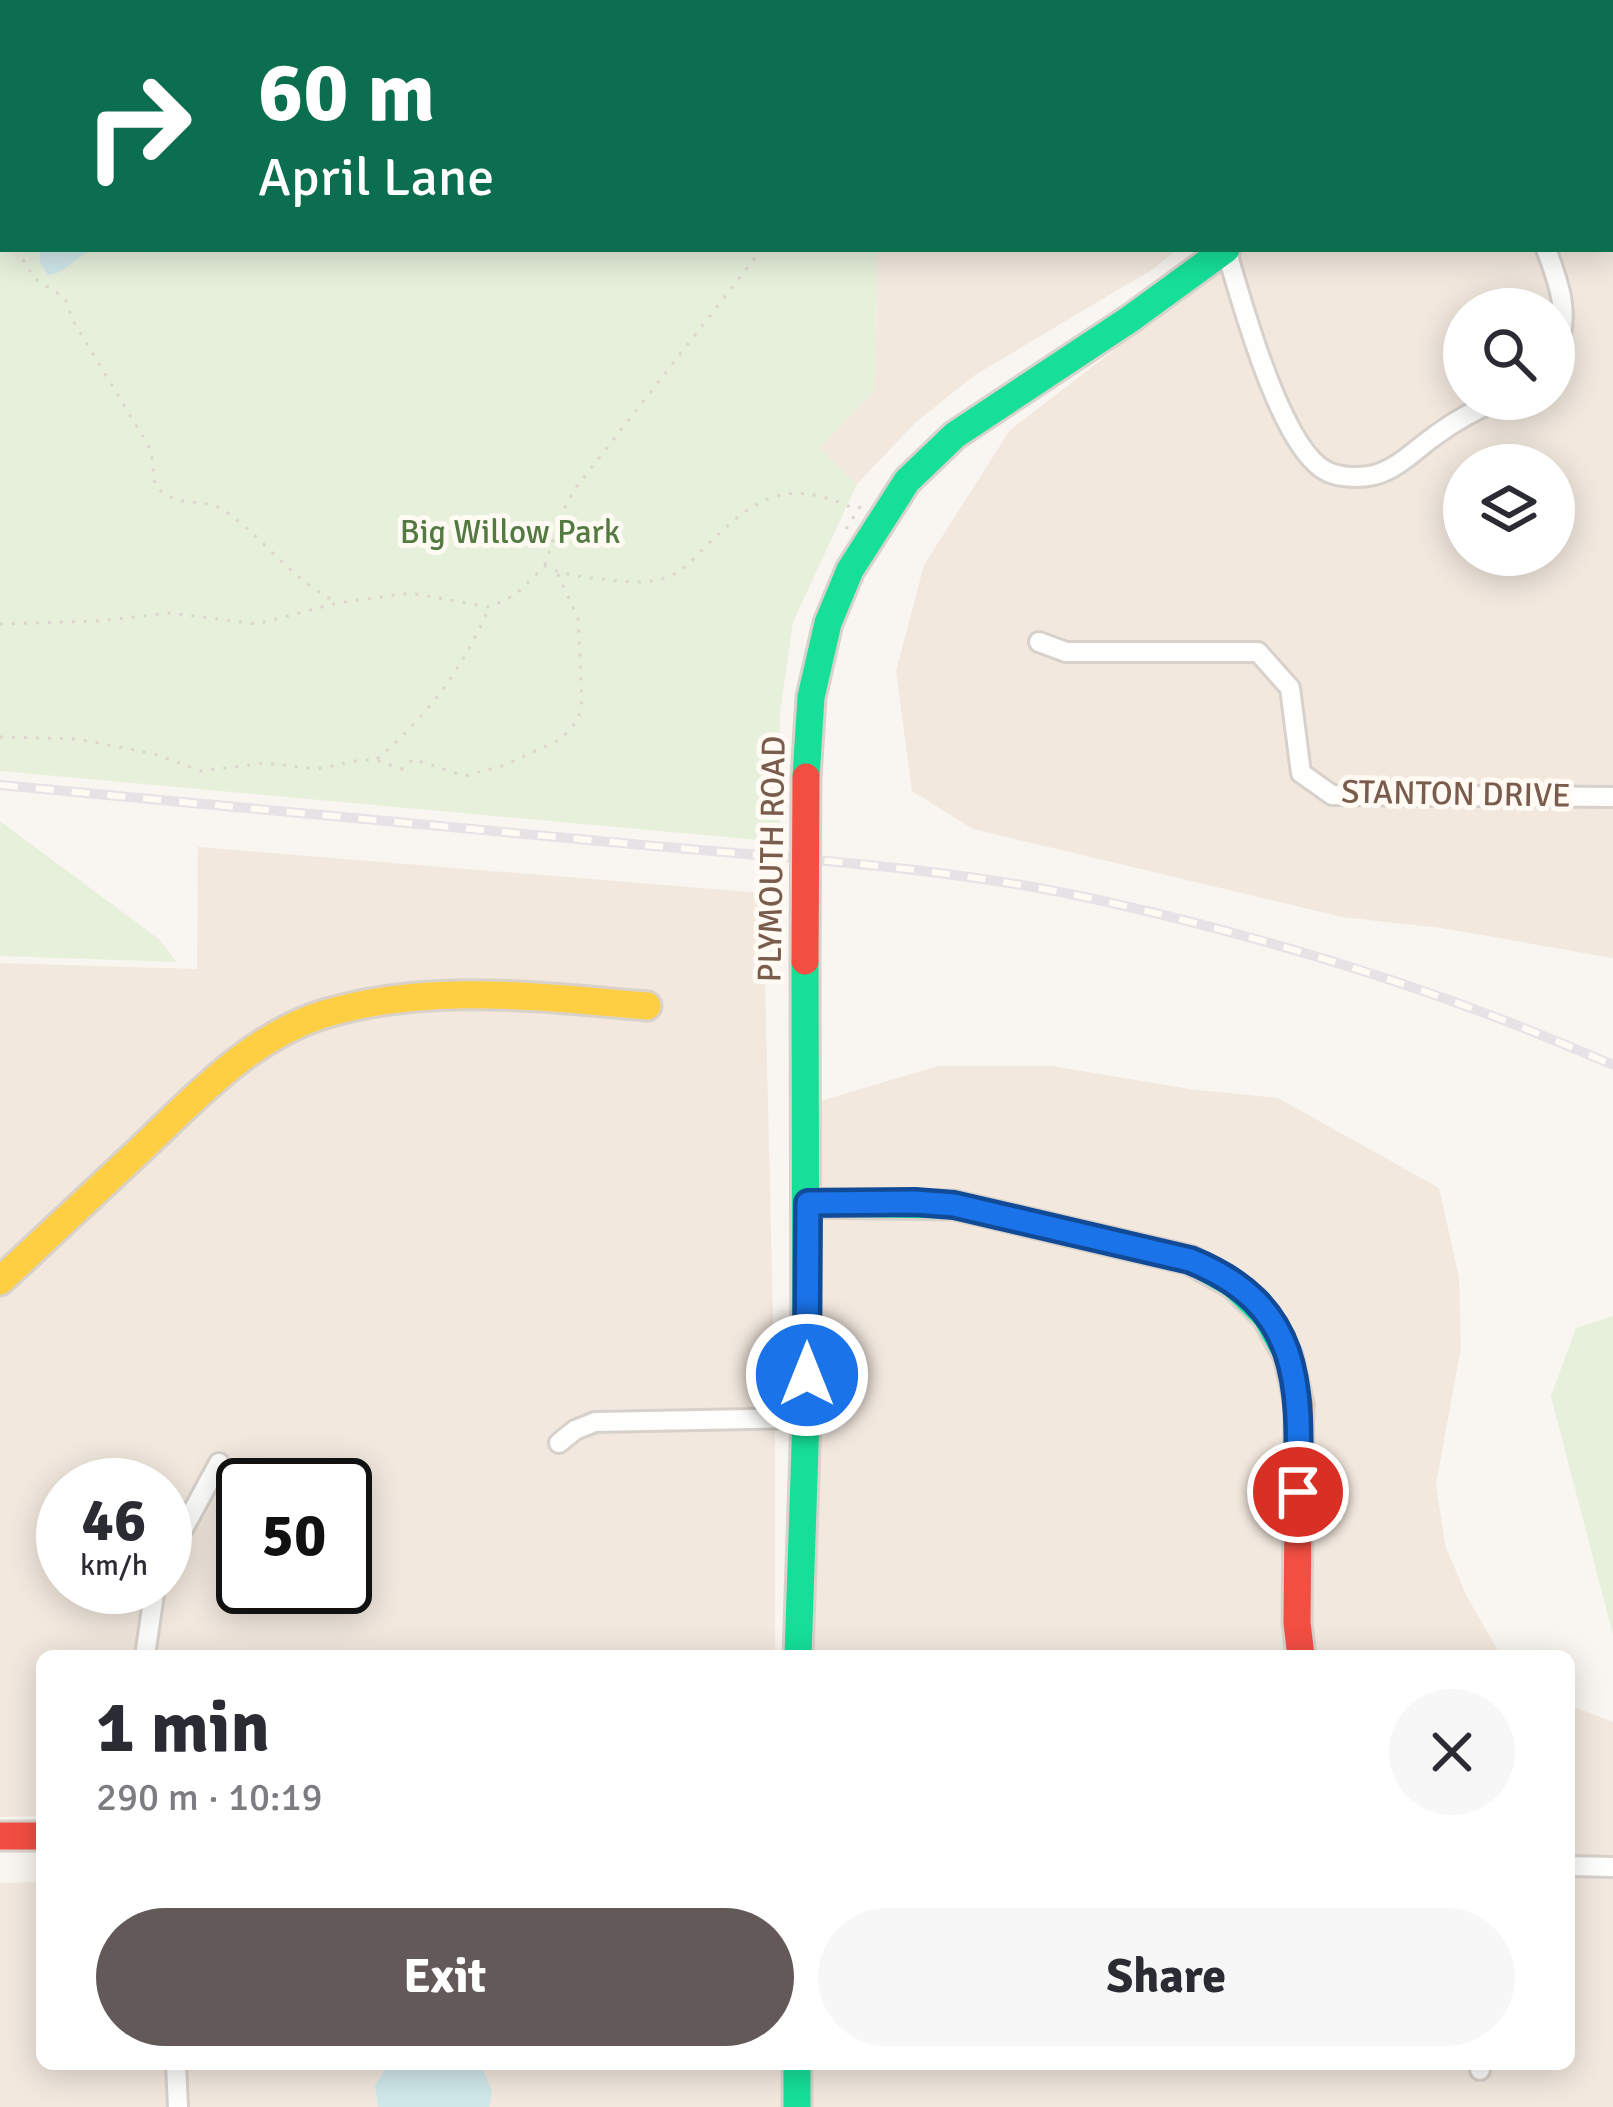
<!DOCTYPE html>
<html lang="en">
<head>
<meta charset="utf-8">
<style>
	:root { --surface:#fff; --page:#f7f7f7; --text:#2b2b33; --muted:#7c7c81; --accent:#625958 }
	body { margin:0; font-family:Signika,sans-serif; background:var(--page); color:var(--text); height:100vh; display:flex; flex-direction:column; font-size:45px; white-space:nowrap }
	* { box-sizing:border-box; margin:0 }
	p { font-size:39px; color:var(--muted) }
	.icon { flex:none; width:66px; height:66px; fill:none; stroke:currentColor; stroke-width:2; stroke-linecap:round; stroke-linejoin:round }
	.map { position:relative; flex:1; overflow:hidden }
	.side { position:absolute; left:36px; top:1650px; width:1539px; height:420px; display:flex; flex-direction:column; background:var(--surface); border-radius:18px; box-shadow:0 6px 30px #0003 }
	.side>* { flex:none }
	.guide { position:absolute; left:0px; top:0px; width:1614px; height:252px; box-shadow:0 6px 30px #0003; background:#0b6e4f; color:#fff; overflow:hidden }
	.buttons { position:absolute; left:1443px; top:288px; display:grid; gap:24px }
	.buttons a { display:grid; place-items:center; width:132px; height:132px; border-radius:50%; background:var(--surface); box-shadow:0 6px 30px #0003; font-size:60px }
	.speed { position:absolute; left:36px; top:1458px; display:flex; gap:24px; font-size:60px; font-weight:700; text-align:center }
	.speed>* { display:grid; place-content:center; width:156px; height:156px; border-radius:50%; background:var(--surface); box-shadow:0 6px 30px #0003; line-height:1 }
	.speed small { font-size:30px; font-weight:400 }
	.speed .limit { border:6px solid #111; border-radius:18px; background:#fff; color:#111 }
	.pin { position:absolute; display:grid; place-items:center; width:102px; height:102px; color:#fff; margin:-51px; border:6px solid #fff; border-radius:50%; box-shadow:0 3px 12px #0007 }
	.me { position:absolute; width:132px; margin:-66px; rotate:0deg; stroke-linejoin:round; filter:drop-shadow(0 0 9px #0008) }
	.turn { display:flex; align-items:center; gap:42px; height:252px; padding:0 60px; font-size:54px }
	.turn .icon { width:156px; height:156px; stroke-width:2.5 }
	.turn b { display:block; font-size:84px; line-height:102px }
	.round { display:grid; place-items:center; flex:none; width:126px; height:126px; border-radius:63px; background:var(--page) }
	.overview { display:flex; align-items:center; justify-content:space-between; height:204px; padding:0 60px }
	h1 { font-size:72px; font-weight:700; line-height:90px }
	.primary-button { display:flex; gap:24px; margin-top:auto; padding:24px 60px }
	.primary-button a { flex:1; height:138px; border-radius:72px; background:var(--accent); color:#fff; font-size:48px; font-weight:700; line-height:138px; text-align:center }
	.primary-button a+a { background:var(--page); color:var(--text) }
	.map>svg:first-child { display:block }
	.residential { fill:#f2e8de; fill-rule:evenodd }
	.green { fill:#e7f0db }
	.water { fill:#d0e8ea }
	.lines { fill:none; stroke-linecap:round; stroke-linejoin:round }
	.street-casing { stroke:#d7d1cb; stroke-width:24 }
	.fast-casing { stroke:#d9d2cb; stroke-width:33 }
	.slow-casing { stroke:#d9d2cb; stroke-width:33 }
	.jam-casing { stroke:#d9d2cb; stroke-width:33 }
	.path { stroke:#dcd5d0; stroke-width:3; stroke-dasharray:3 9; stroke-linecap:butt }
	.street { stroke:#fefefd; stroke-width:18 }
	.fast { stroke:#16e098; stroke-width:27 }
	.slow { stroke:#ffcf43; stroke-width:27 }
	.jam { stroke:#f24e42; stroke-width:27 }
	.rail-casing { stroke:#e6e3e7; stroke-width:10 }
	.rail { stroke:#fffaf3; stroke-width:6; stroke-dasharray:18; stroke-linecap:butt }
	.jam-bridge-casing { stroke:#d9d2cb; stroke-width:33; stroke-linecap:butt }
	.jam-bridge { stroke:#f24e42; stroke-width:27 }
	.route-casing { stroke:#114b97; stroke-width:30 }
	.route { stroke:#1a73e8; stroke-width:21 }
	.labels { text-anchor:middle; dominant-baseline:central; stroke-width:10; stroke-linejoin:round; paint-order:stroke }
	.park-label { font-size:33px; fill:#537a41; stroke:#fffaf3 }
	.street-label { font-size:33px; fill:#7a5c4d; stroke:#fffaf3 }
</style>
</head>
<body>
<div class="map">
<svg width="1613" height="2107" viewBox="0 0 1613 2107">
	<rect width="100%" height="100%" fill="#f9f5f0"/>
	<!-- residential -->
	<path class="residential" d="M885,0H1328L1330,3H885Z
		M1541,0H1613V958L1441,928L1342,917L973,829L912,791L896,671L924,565L1010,430L1144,327L1218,254L1224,249H1611V3H1538ZM1464,309H1554V399H1464ZM1464,465H1554V555H1464Z
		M878,249H1178L1153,269L975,375L916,422L857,484L819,448L875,390Z
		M198,847L763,893L775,1404V1656H42V1816L0,1817V963L197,969ZM63,1485H165V1587H63ZM243,1485H345V1587H243Z
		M938,1066H1051L1189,1089L1278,1098L1439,1188L1459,1277L1461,1347L1436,1484L1445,1545L1466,1595L1501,1656H796L807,1105Z
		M1569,1705L1613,1722V2107H0V1883L42,1882V2064H1569Z"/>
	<!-- green -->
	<path class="green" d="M0,0H330L3,3V249H878L875,390L819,448L857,484L793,622L780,713V842L0,771Z
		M0,821L160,940L176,962L0,956Z
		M1613,1316V1635L1551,1396L1576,1328Z"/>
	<!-- water -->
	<path class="water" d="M40,249H178C149,259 119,244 90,252C74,257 66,274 48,275L40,263Z
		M388,2064H480L492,2091L489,2107H378L375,2086Z"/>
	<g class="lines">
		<defs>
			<path id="street" d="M840,3L846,0
				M1226,249C1241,299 1281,451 1328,472C1341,478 1361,478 1374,475C1398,469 1416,449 1436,435C1456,420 1477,409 1500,399
				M1546,249C1559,283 1572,318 1554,353
				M1039,642L1066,652H1258L1290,688L1301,773L1332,795L1613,797
				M559,1443L575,1430L595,1422L806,1418
				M165,1562L219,1463
				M145,1656L155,1587
				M1569,1866L1613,1867
				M176,2064L178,2107
				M1480,2070V2064"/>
			<path id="fast" d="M806,777L811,697L828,623L850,570L907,481L955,435L1130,319L1226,249
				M808,1203L954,1205L1190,1260L1233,1284L1266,1316L1288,1356L1299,1404
				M798,1656L806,1418L805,961
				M797,2064V2107"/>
			<path id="slow" d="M0,1281C47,1237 93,1194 140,1150C194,1099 248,1039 321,1015C426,982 540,997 647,1006"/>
			<path id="jam" d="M1538,3L1541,0
				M1299,1404L1297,1623L1301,1656
				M0,1836H42"/>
		</defs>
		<!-- street casing -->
		<use href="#street" class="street-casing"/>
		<!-- fast casing -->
		<use href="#fast" class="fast-casing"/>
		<!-- slow casing -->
		<use href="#slow" class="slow-casing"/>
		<!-- jam casing -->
		<use href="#jam" class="jam-casing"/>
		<!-- path -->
		<path class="path" d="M874,3V0
			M1505,3L1509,0
			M0,241L3,243
			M17,249L34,278L65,298L72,319L151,450L155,486C182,512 202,495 225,511C265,539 292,581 337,602
			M846,529L863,502
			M545,565L562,513L574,490L762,249
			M0,624L98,621L170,613L257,624L337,603L410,593L490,607L515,595L545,566C562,575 580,576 599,579C621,581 643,585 664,578C683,573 695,557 708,544C759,494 789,478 857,510
			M0,737L77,739L155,754L201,771L266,763L317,769L360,760H376L402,769L413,759L465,776L505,765L561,739L578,720L582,701L578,618L558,574
			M377,759C427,716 462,670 488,610"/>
		<!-- street -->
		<use href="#street" class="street"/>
		<!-- fast -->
		<use href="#fast" class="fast"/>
		<!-- slow -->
		<use href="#slow" class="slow"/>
		<!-- jam -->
		<use href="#jam" class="jam"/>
		<defs>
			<path id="rail" d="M0,785C214,805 429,825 643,845C796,859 953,867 1103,901C1278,940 1449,993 1613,1065"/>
		</defs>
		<!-- rail casing -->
		<use href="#rail" class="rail-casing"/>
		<!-- rail -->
		<use href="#rail" class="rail"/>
		<defs>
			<path id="jam-bridge" d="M805,961L806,777"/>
		</defs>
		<!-- jam-bridge casing -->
		<use href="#jam-bridge" class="jam-bridge-casing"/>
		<!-- jam-bridge -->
		<use href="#jam-bridge" class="jam-bridge"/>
	</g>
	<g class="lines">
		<defs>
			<path id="route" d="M807,1375L808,1203L915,1202L954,1205L1190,1260C1304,1306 1300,1386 1298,1492"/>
		</defs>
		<!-- route casing -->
		<use href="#route" class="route-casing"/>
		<!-- route -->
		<use href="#route" class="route"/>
	</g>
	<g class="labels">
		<!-- park labels -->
		<g class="park-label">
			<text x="510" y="532">Big Willow Park</text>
		</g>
		<!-- street labels -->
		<g class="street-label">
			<text transform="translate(1456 794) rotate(1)">STANTON DRIVE</text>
			<text transform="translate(772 859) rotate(-89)">PLYMOUTH ROAD</text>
		</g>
	</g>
</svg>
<div class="buttons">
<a><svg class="icon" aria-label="search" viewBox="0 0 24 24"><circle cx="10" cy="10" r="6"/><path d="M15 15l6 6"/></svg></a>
<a><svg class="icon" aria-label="layers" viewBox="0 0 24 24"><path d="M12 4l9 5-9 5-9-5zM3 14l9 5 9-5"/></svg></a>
</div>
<div class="speed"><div>46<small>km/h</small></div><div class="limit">50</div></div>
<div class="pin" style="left:1298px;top:1492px;background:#d93025"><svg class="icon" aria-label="arrive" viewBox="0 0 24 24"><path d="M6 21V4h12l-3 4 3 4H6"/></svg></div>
<svg class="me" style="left:807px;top:1375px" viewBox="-20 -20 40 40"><circle r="17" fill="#1a73e8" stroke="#fff" stroke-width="3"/><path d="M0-11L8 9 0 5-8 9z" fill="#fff"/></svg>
<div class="guide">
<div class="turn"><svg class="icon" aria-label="right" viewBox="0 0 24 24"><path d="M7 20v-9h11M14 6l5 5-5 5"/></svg><div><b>60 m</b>April Lane</div></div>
</div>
<section class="side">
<div class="overview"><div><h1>1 min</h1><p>290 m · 10:19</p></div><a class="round"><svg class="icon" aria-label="close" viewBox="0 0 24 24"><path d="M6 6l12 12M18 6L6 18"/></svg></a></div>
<div class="primary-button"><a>Exit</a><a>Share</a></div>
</section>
</div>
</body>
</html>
